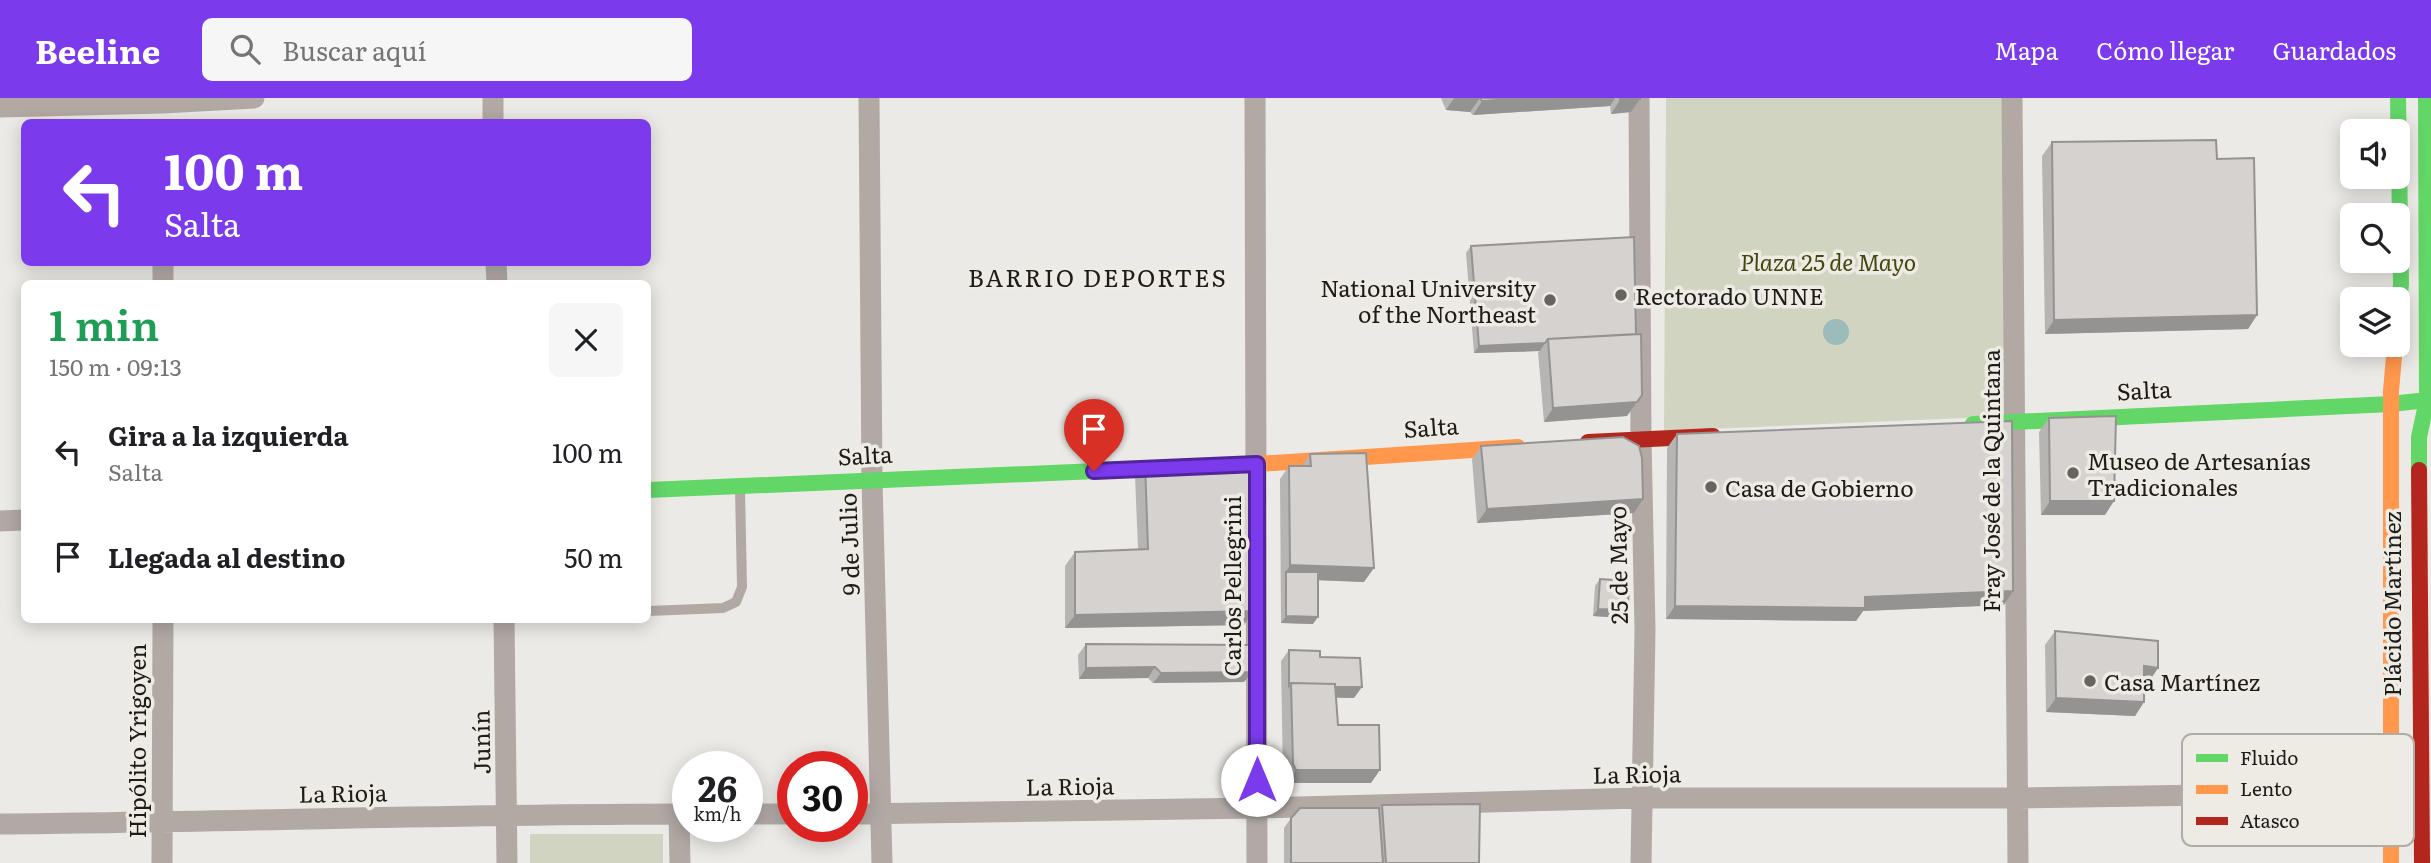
<!DOCTYPE html>
<html lang="es">
<head>
<meta charset="utf-8">
<style>
	:root { --surface:#fff; --page:#f6f6f6; --text:#202124; --muted:#757577; --accent:#7c3aed }
	body { margin:0; font-family:Literata,serif; background:var(--page); color:var(--text); height:100vh; display:flex; flex-direction:column; font-size:26px; white-space:nowrap }
	* { box-sizing:border-box; margin:0 }
	p { font-size:23px; color:var(--muted) }
	.icon { flex:none; width:38px; height:38px; fill:none; stroke:currentColor; stroke-width:2; stroke-linecap:round; stroke-linejoin:round }
	.map { position:relative; flex:1; overflow:hidden }
	.sheet { position:absolute; left:21px; top:182px; width:630px; height:343px; display:flex; flex-direction:column; background:var(--surface); border-radius:10px; box-shadow:0 4px 18px #0003 }
	.sheet>* { flex:none }
	.guide { position:absolute; left:21px; top:21px; width:630px; height:147px; border-radius:10px; box-shadow:0 4px 18px #0003; background:#7c3aed; color:#fff; overflow:hidden }
	.fabs { position:absolute; left:2340px; top:21px; display:grid; gap:14px }
	.fabs a { display:grid; place-items:center; width:70px; height:70px; border-radius:10px; background:var(--surface); box-shadow:0 4px 18px #0003; font-size:35px }
	.speed { position:absolute; left:672px; top:653px; display:flex; gap:14px; font-size:35px; font-weight:700; text-align:center }
	.speed>* { display:grid; place-content:center; width:91px; height:91px; border-radius:50%; background:var(--surface); box-shadow:0 4px 18px #0003; line-height:1 }
	.speed small { font-size:18px; font-weight:400 }
	.speed .limit { border:10px solid #d22; background:#fff; color:#111 }
	.pin { position:absolute; display:grid; place-items:center; width:60px; height:60px; color:#fff; margin:-72px -30px; border-radius:50% 50% 50% 0; rotate:-45deg; box-shadow:0 0 7px #0007 }
	.pin .icon { rotate:45deg }
	.me { position:absolute; width:77px; margin:-38px; rotate:0deg; stroke-linejoin:round; filter:drop-shadow(0 0 5px #0008) }
	.turn { display:flex; align-items:center; gap:24px; height:147px; padding:0 28px; font-size:32px }
	.turn .icon { width:91px; height:91px; stroke-width:2.5 }
	.turn b { display:block; font-size:49px; line-height:60px }
	.round { display:grid; place-items:center; flex:none; width:74px; height:74px; border-radius:10px; background:var(--page) }
	.overview { display:flex; align-items:center; justify-content:space-between; height:119px; padding:0 28px }
	h1 { font-size:42px; font-weight:600; line-height:52px; color:#1e9e55 }
	ul { padding:0; list-style:none }
	li { display:flex; align-items:center; gap:21px; height:105px; padding:0 28px }
	li div { flex:1 }
	li b { display:block; font-size:26px }
	li em { font-style:normal }
	header { display:flex; align-items:center; gap:42px; box-sizing:border-box; height:98px; padding:0 35px; background:var(--accent); color:#fff }
	header strong { font-size:33px }
	nav { display:flex; gap:38px; margin-inline-start:auto; font-size:24px }
	.search { width:490px; height:63px; background:var(--page); display:flex; align-items:center; gap:18px; box-sizing:border-box; padding:0 24px; border-radius:10px; color:var(--muted); font-size:26px }
	.map>svg:first-child { display:block }
	.green { fill:#d2d4c2 }
	.water { fill:#9cbbbb }
	.lines { fill:none; stroke-linecap:round; stroke-linejoin:round }
	.lane { stroke:#b2a9a5; stroke-width:10 }
	.street { stroke:#b2a9a5; stroke-width:21 }
	.fast { stroke:#63d668; stroke-width:16 }
	.slow { stroke:#ff974d; stroke-width:16 }
	.jam { stroke:#b3261e; stroke-width:16 }
	.wall { fill:#b7b5b3 }
	.shaded-wall { fill:#959392 }
	.building { fill:#d5d2d0; stroke:#959392; stroke-width:2 }
	.route-casing { stroke:#51269a; stroke-width:18 }
	.route { stroke:#7c3aed; stroke-width:12 }
	.poi-dot { fill:#656461; stroke:#eeebe4; stroke-width:2.5 }
	.labels { text-anchor:middle; dominant-baseline:central; stroke-width:7; stroke-linejoin:round; paint-order:stroke }
	.park-label { font-size:23px; font-style:italic; fill:#41480e; stroke:#eeebe4 }
	.poi-label { font-size:23px; fill:#1d1c19; stroke:#eeebe4; text-anchor:start }
	.street-label { font-size:23px; fill:#1d1c19; stroke:#eeebe4 }
	.neighbourhood-label { font-size:24px; letter-spacing:2px; fill:#1d1c19; stroke:#eeebe4 }
	.key { fill:#eeebe4; stroke:#afada7; stroke-width:2 }
	.key-label { font-size:19px; fill:#1d1c19 }
</style>
</head>
<body>
<header>
<strong>Beeline</strong>
<div class="search"><svg class="icon" aria-label="search" viewBox="0 0 24 24"><circle cx="10" cy="10" r="6"/><path d="M15 15l6 6"/></svg>Buscar aquí</div>
<nav><a>Mapa</a><a>Cómo llegar</a><a>Guardados</a></nav>
</header>
<div class="map">
<svg width="2431" height="765" viewBox="0 0 2431 765">
	<rect width="100%" height="100%" fill="#eceae6"/>
	<!-- green -->
	<path class="green" d="M1666,0H2004L2012,318L1664,333Z
		M530,736H663V765H530Z"/>
	<!-- water -->
	<path class="water" d="M1823 234a13 13 0 1 1 26 0a13 13 0 1 1-26 0Z"/>
	<g class="lines">
		<!-- lane -->
		<path class="lane" d="M648,513L723,510L736,504L742,489L740,391"/>
		<!-- street -->
		<path class="street" d="M493,0V24
			M869,0L872,382L882,765
			M1255,0L1257,765
			M1639,0L1641,341L1645,532L1641,765
			M2012,0L2018,765
			M0,9L163,5L254,0
			M163,164V186
			M496,164L497,186
			M0,423L24,422
			M504,522L507,765
			M679,716L680,765
			M747,716H793
			M852,716L1257,710L1642,700H2017L2392,694L2400,691
			M0,726C229,724 458,716 688,716
			M162,765L163,522"/>
		<!-- fast -->
		<path class="fast" d="M2398,0L2401,185L2398,225
			M1973,326L2391,306L2427,302
			M2419,372V339L2427,302L2426,0
			M648,392L1143,371"/>
		<!-- slow -->
		<path class="slow" d="M1143,371L1257,366L1518,349
			M2391,765V293L2395,247"/>
		<!-- jam -->
		<path class="jam" d="M1588,344L1713,338
			M2419,372L2422,765"/>
	</g>
	<!-- wall -->
	<path class="wall" d="M1441,0H1640V1L1631,14L1611,16L1610,8L1473,17L1470,14L1446,12Z
		M2052,44L2217,61L2257,217L2248,231L2045,236L2042,58Z
		M1471,148L1632,311L1627,318L1544,324L1538,254L1540,253L1474,255L1466,155Z
		M2049,320L2105,417H2041L2039,334Z
		M1677,336L2004,507L1863,513L1856,523L1666,521L1667,350Z
		M1481,348L1634,415L1477,425L1472,361Z
		M1310,356L1364,484L1318,482L1313,526L1281,525L1280,381L1289,368H1302Z
		M1145,364L1244,527L1065,530V468L1075,454L1138,451L1135,378Z
		M1600,481L1628,512L1622,520L1593,518L1595,488Z
		M2055,533L2149,584L2144,583V604L2135,618L2046,614L2045,547Z
		M1086,546L1252,574L1244,584L1153,585L1148,580L1079,581L1078,557Z
		M1289,552L1320,559L1354,600L1336,599L1338,627L1371,685H1286L1283,680L1281,563Z
		M1382,707L1479,765H1284V730L1291,720L1379,710Z"/>
	<!-- shaded-wall -->
	<path class="shaded-wall" d="M1454,0H1480L1470,14L1446,12Z
		M1526,0H1615L1610,8L1473,17L1482,3Z
		M1640,1L1631,14L1611,16L1620,2Z
		M2257,217L2248,231L2045,236L2054,222Z
		M1545,245L1540,253L1474,255L1479,248Z
		M1637,304L1627,318L1544,324L1553,310Z
		M1643,401L1634,415L1477,425L1487,411Z
		M2050,403H2114L2105,417H2041Z
		M1290,467L1374,470L1364,484L1286,481V474Z
		M2013,493L2004,507L1863,513L1856,523L1666,521L1675,508Z
		M1598,511L1628,512L1622,520L1593,518Z
		M1254,513L1244,527L1065,530L1075,517Z
		M1286,518L1318,519L1313,526L1281,525Z
		M2144,568L2158,570L2149,584L2134,582Z
		M1155,569L1148,580L1079,581L1086,570Z
		M1252,574L1244,584L1153,585L1161,575Z
		M1291,588L1362,589L1354,600L1292,599Z
		M2056,600L2144,604L2135,618L2046,614Z
		M1296,672H1380L1371,685H1286Z"/>
	<!-- building -->
	<path class="building" d="M1477,0H1526L1482,3L1480,0Z
		M1620,0H1640V1L1620,2Z
		M2216,42L2217,61L2254,60L2257,217L2054,222L2052,44Z
		M1634,139L1636,236L1548,241L1545,245L1479,248L1471,148Z
		M1641,236L1642,297L1637,304L1553,310L1548,241Z
		M2116,318L2114,403H2050L2049,320Z
		M2012,323L2013,493L1865,499V510L1675,508L1677,336Z
		M1623,339L1639,348L1642,360L1643,401L1487,411L1481,348Z
		M1366,355L1374,470L1290,467L1289,368H1311L1310,356Z
		M1248,360L1253,367L1254,513L1075,517V454L1148,451L1145,364Z
		M1286,474H1318V519L1286,518Z
		M1600,481L1629,483L1628,512L1598,511Z
		M2055,533L2158,543V570L2144,568V604L2056,600Z
		M1086,546L1251,547L1252,574L1161,575L1155,569L1086,570Z
		M1289,552L1320,553V559L1360,560L1362,589H1335V586L1291,585L1289,588Z
		M1291,585L1335,586L1338,627H1379L1380,672H1296L1293,666Z
		M1480,706L1479,765H1386L1382,707Z
		M1300,710H1379L1383,765H1291V720Z"/>
	<g class="lines">
		<defs>
			<path id="route" d="M1094,373L1257,366V682"/>
		</defs>
		<!-- route casing -->
		<use href="#route" class="route-casing"/>
		<!-- route -->
		<use href="#route" class="route"/>
	</g>
	<!-- markers -->
	<g class="poi-dot">
		<circle cx="1621" cy="197" r="7"/>
		<circle cx="1550" cy="202" r="7"/>
		<circle cx="2073" cy="375" r="7"/>
		<circle cx="1711" cy="389" r="7"/>
		<circle cx="2090" cy="583" r="7"/>
	</g>
	<g class="labels">
		<!-- park labels -->
		<g class="park-label">
			<text x="1828" y="163">Plaza 25 de Mayo</text>
		</g>
		<!-- poi labels -->
		<g class="poi-label">
			<text x="1536" y="189" text-anchor="end">National University<tspan x="1536" dy="26">of the Northeast</tspan></text>
			<text x="1635" y="197">Rectorado UNNE</text>
			<text x="2087" y="362">Museo de Artesanías<tspan x="2087" dy="26">Tradicionales</tspan></text>
			<text x="1725" y="389">Casa de Gobierno</text>
			<text x="2104" y="583">Casa Martínez</text>
		</g>
		<!-- street labels -->
		<g class="street-label">
			<text transform="translate(2144 291) rotate(-3)">Salta</text>
			<text transform="translate(1431 328) rotate(-4)">Salta</text>
			<text transform="translate(865 356) rotate(-3)">Salta</text>
			<text transform="translate(1990 383) rotate(-90)">Fray José de la Quintana</text>
			<text transform="translate(848 446) rotate(-92)">9 de Julio</text>
			<text transform="translate(1617 467) rotate(-91)">25 de Mayo</text>
			<text transform="translate(1231 488) rotate(-90)">Carlos Pellegrini</text>
			<text transform="translate(2391 506) rotate(-90)">Plácido Martínez</text>
			<text transform="translate(136 643) rotate(-90)">Hipólito Yrigoyen</text>
			<text transform="translate(480 644) rotate(-91)">Junín</text>
			<text transform="translate(1637 675) rotate(-1)">La Rioja</text>
			<text transform="translate(1070 687) rotate(-1)">La Rioja</text>
			<text transform="translate(343 694) rotate(-1)">La Rioja</text>
		</g>
		<!-- neighbourhood labels -->
		<g class="neighbourhood-label">
			<text x="1098" y="178">BARRIO DEPORTES</text>
		</g>
	</g>
	<!-- legend -->
	<rect x="2182" y="636" width="232" height="112" rx="10" class="key"/>
	<rect x="2196" y="656" width="32" height="8" fill="#63d668"/>
	<rect x="2196" y="687" width="32" height="9" fill="#ff974d"/>
	<rect x="2196" y="719" width="32" height="8" fill="#b3261e"/>
	<g class="key-label">
		<text x="2240" y="667">Fluido</text>
		<text x="2240" y="698">Lento</text>
		<text x="2240" y="730">Atasco</text>
	</g>
</svg>
<div class="fabs">
<a><svg class="icon" aria-label="sound" viewBox="0 0 24 24"><path d="M4 9h4l5-4v14l-5-4H4zM17 9q2 3 0 6"/></svg></a>
<a><svg class="icon" aria-label="search" viewBox="0 0 24 24"><circle cx="10" cy="10" r="6"/><path d="M15 15l6 6"/></svg></a>
<a><svg class="icon" aria-label="layers" viewBox="0 0 24 24"><path d="M12 4l9 5-9 5-9-5zM3 14l9 5 9-5"/></svg></a>
</div>
<div class="speed"><div>26<small>km/h</small></div><div class="limit">30</div></div>
<div class="pin" style="left:1094px;top:373px;background:#d93025"><svg class="icon" aria-label="arrive" viewBox="0 0 24 24"><path d="M6 21V4h12l-3 4 3 4H6"/></svg></div>
<svg class="me" style="left:1257px;top:682px" viewBox="-20 -20 40 40"><circle r="19" fill="#fff"/><path d="M0-13L10 11 0 6-10 11z" fill="#7c3aed"/></svg>
<div class="guide">
<div class="turn"><svg class="icon" aria-label="left" viewBox="0 0 24 24"><path d="M17 20v-9H6M10 6l-5 5 5 5"/></svg><div><b>100 m</b>Salta</div></div>
</div>
<section class="sheet">
<div class="overview"><div><h1>1 min</h1><p>150 m · 09:13</p></div><a class="round"><svg class="icon" aria-label="close" viewBox="0 0 24 24"><path d="M6 6l12 12M18 6L6 18"/></svg></a></div>
<ul>
<li><svg class="icon" aria-label="left" viewBox="0 0 24 24"><path d="M17 20v-9H6M10 6l-5 5 5 5"/></svg><div><b>Gira a la izquierda</b><p>Salta</p></div><em>100 m</em></li>
<li><svg class="icon" aria-label="arrive" viewBox="0 0 24 24"><path d="M6 21V4h12l-3 4 3 4H6"/></svg><div><b>Llegada al destino</b></div><em>50 m</em></li>
</ul>
</section>
</div>
</body>
</html>
